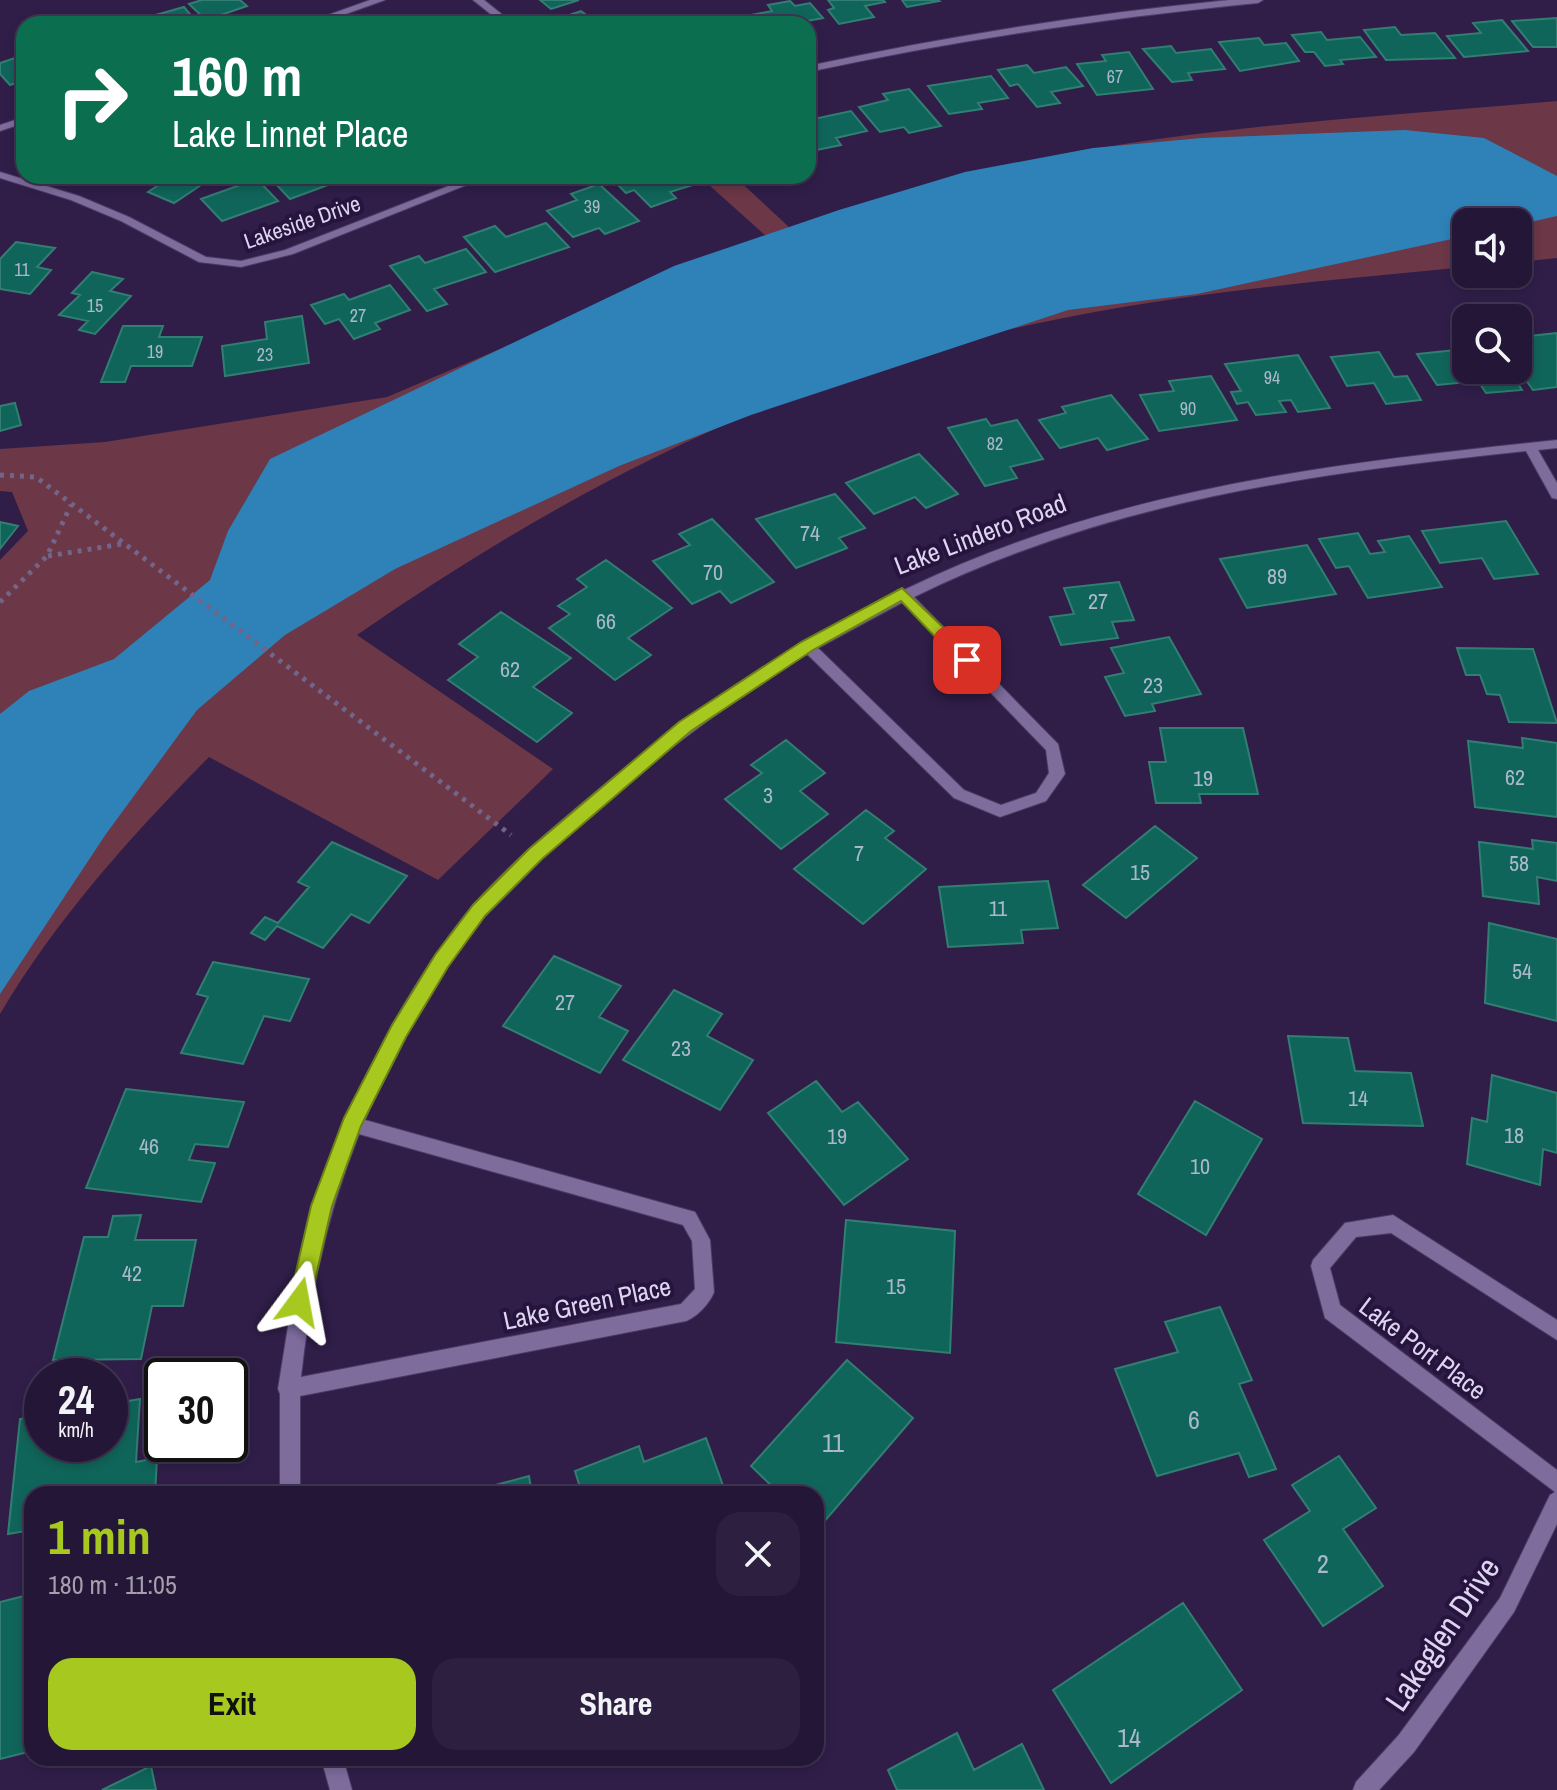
<!DOCTYPE html>
<html lang="en">
<head>
<meta charset="utf-8">
<style>
	:root { --surface:#241637; --page:#2c1f3f; --text:#f1f3f6; --muted:#a39fad; --line:#413552; --accent:#a7c81e }
	body { margin:0; font-family:"Archivo Narrow",sans-serif; background:var(--page); color:var(--text); height:100vh; display:flex; flex-direction:column; font-size:30px; white-space:nowrap }
	* { box-sizing:border-box; margin:0 }
	p { font-size:26px; color:var(--muted) }
	.icon { flex:none; width:44px; height:44px; fill:none; stroke:currentColor; stroke-width:2; stroke-linecap:round; stroke-linejoin:round }
	.map { position:relative; flex:1; overflow:hidden }
	.side { position:absolute; left:24px; top:1486px; width:800px; height:280px; display:flex; flex-direction:column; background:var(--surface); border-radius:24px; box-shadow:0 4px 12px #0003,0 0 0 2px var(--line) }
	.side>* { flex:none }
	.top-card { position:absolute; left:16px; top:16px; width:800px; height:168px; border-radius:24px; box-shadow:0 4px 12px #0003,0 0 0 2px var(--line); background:#0b6e4f; color:#fff; overflow:hidden }
	.fabs { position:absolute; left:1452px; top:208px; display:grid; gap:16px }
	.fabs a { display:grid; place-items:center; width:80px; height:80px; border-radius:16px; background:var(--surface); box-shadow:0 4px 12px #0003,0 0 0 2px var(--line); font-size:40px }
	.speed { position:absolute; left:24px; top:1358px; display:flex; gap:16px; font-size:40px; font-weight:700; text-align:center }
	.speed>* { display:grid; place-content:center; width:104px; height:104px; border-radius:50%; background:var(--surface); box-shadow:0 4px 12px #0003,0 0 0 2px var(--line); line-height:1 }
	.speed small { font-size:20px; font-weight:400 }
	.speed .limit { border:4px solid #111; border-radius:12px; background:#fff; color:#111 }
	.pin { position:absolute; display:grid; place-items:center; width:68px; height:68px; color:#fff; margin:-34px; border-radius:16px; box-shadow:0 4px 12px #0006 }
	.me { position:absolute; width:88px; margin:-44px; rotate:13deg; stroke-linejoin:round; filter:drop-shadow(0 0 6px #0008) }
	.turn { display:flex; align-items:center; gap:28px; height:168px; padding:0 24px; font-size:36px }
	.turn .icon { width:104px; height:104px; stroke-width:2.5 }
	.turn b { display:block; font-size:56px; line-height:68px }
	.round { display:grid; place-items:center; flex:none; width:84px; height:84px; border-radius:24px; background:var(--page) }
	.headline { display:flex; align-items:center; justify-content:space-between; height:136px; padding:0 24px }
	h1 { font-size:48px; font-weight:700; line-height:60px; color:var(--accent) }
	.action { display:flex; gap:16px; margin-top:auto; padding:16px 24px }
	.action a { flex:1; height:92px; border-radius:24px; background:var(--accent); color:#111; font-size:32px; font-weight:700; line-height:92px; text-align:center }
	.action a+a { background:var(--page); color:var(--text) }
	.map>svg:first-child { display:block }
	.green { fill:#6c3747 }
	.water { fill:#2f82b7 }
	.building { fill:#10655a; stroke:#327e72; stroke-width:2 }
	.lines { fill:none; stroke-linecap:round; stroke-linejoin:round }
	.minor-casing { stroke:#4c3b64; stroke-width:2 }
	.path { stroke:#736489; stroke-width:5; stroke-dasharray:4 6; stroke-linecap:butt }
	.minor { fill:#7e6c9d; fill-rule:evenodd }
	.route { fill:#a7c81e; stroke:#6d8214; stroke-width:2 }
	.labels { text-anchor:middle; dominant-baseline:central; stroke-width:8; stroke-linejoin:round; paint-order:stroke }
	.far-number-label { font-size:18px; fill:#aab8ca }
	.far-street-label { font-size:22px; fill:#ddd4f0; stroke:#27143e }
	.number-label { font-size:22px; fill:#aab8ca }
	.street-label { font-size:26px; fill:#ddd4f0; stroke:#27143e }
	.near-number-label { font-size:26px; fill:#aab8ca }
	.near-street-label { font-size:32px; fill:#ddd4f0; stroke:#27143e }
</style>
</head>
<body>
<div class="map">
<svg width="1557" height="1790" viewBox="0 0 1557 1790">
	<rect width="100%" height="100%" fill="#301e49"/>
	<!-- green -->
	<path class="green" d="M1557,101V258L1518,262V222H1466V267C1321,281 1177,293 1034,324C782,378 567,490 357,635L553,769L438,880L209,757C131,836 57,918 0,1014V560L28,531L12,492L0,491V449L105,442L387,397L766,236L699,176H734L790,228C874,205 964,173 1049,157C1216,125 1387,116 1557,101Z"/>
	<!-- water -->
	<path class="water" d="M1405,130L1484,138L1557,176V216L1518,225L1466,222V236L1197,294L1068,310L751,415L619,466L395,569L285,635L197,710L106,834L0,994V714L29,691L114,659L210,580L228,531L270,459L674,266L839,210L965,172L1093,148L1201,138Z"/>
	<!-- building -->
	<path class="building" d="M202,0H240L247,6L206,20L189,4Z
		M540,0H579L551,9Z
		M828,0H883L885,2L865,6L874,17L839,24L828,10L834,8Z
		M902,0H937L939,1L907,7Z
		M790,1L795,6L810,3L823,18L791,24H758L751,15L772,11L768,5Z
		M184,7L198,24L131,22Z
		M581,11L597,23L560,24L554,20Z
		M725,15L734,24H682Z
		M1557,18V47H1533L1512,21Z
		M1502,20L1528,51L1464,57L1447,36L1481,33L1473,23Z
		M1395,27L1401,35L1435,33L1455,58L1386,60L1364,30Z
		M1321,32L1327,40L1360,37L1376,57L1340,60L1343,64L1325,66L1314,52H1305L1292,35Z
		M1259,38L1264,45L1286,43L1299,61L1240,71L1219,42Z
		M1171,46L1176,53L1211,49L1225,69L1188,73L1192,80L1172,82L1143,49Z
		M1129,52L1153,89L1097,95L1077,64L1106,61L1102,55Z
		M24,55V80L10,85L0,74V63Z
		M1027,65L1034,73L1066,67L1083,86L1051,92L1060,103L1037,107L1018,84L1010,86L998,70Z
		M991,76L1008,98L978,103L982,109L949,114L928,86Z
		M909,89L941,126L909,133L904,127L880,132L859,107L888,100L883,94Z
		M851,111L867,131L836,138L841,145L817,150L808,138V113L814,119Z
		M172,176H179L201,185L174,203L148,192Z
		M280,176H341L344,179L290,199L271,179Z
		M695,176L702,182L670,192L676,198L651,207L634,190L626,193L610,177Z
		M257,179L278,201L222,221L201,199Z
		M599,184L639,221L605,234L599,228L573,237L547,211L577,200L571,194Z
		M546,223L569,247L495,272L464,237L495,226L506,237Z
		M16,242L55,248L37,267L51,270L30,294L0,289V259Z
		M466,249L486,272L434,289L447,304L427,311L390,266L419,256L425,263Z
		M92,272L123,279L110,291L131,296L95,334L79,330L88,321L59,315L80,295L72,293Z
		M390,285L410,310L375,323L380,329L354,339L339,319L325,324L311,305L344,294L349,300Z
		M302,316L309,363L225,376L222,346L267,339L265,322Z
		M123,326H163L159,337H202L192,366H131L125,382H101Z
		M1557,333V387L1533,390L1518,369V337Z
		M1466,341V370H1509L1522,390L1486,393L1478,381L1437,385L1417,354L1456,350L1452,343Z
		M1379,352L1394,377L1407,376L1421,400L1386,404L1374,383L1347,386L1331,357Z
		M1298,355L1330,408L1298,412L1291,400L1279,401L1286,412L1256,415L1248,402L1237,404L1231,392L1241,391L1225,364Z
		M1211,376L1237,420L1159,431L1140,395L1174,391L1169,381Z
		M1111,395L1148,439L1107,450L1098,438L1060,448L1039,420L1066,413L1062,407Z
		M15,403L21,425L0,431V406Z
		M986,419L991,426L1017,420L1043,459L1010,467L1017,478L985,486L948,428Z
		M919,454L958,494L926,508L915,497L874,514L846,483Z
		M835,494L865,528L839,538L847,548L796,568L756,519Z
		M712,519L774,582L731,603L720,591L692,604L653,561L690,545L679,534Z
		M1506,521L1538,574L1494,579L1482,558L1440,563L1422,531Z
		M0,522L18,526L0,549Z
		M1358,533L1370,554L1385,552L1378,541L1409,536L1442,587L1368,598L1349,566L1336,568L1319,539Z
		M1307,545L1336,594L1247,608L1220,559Z
		M606,560L672,608L628,638L651,655L615,680L549,628L570,614L558,606L587,587L577,579Z
		M1119,582L1134,620L1112,622L1118,638L1061,645L1050,617L1074,614L1064,588Z
		M501,612L571,658L533,687L572,713L537,742L448,680L478,657L459,644Z
		M1169,637L1201,694L1152,704L1155,711L1125,716L1105,677L1124,673L1111,648Z
		M1457,648L1533,649L1557,723L1509,722L1500,695L1487,694L1480,675H1466Z
		M1160,728H1243L1258,794H1199L1201,803H1156L1149,762H1166Z
		M1522,738L1557,743V817L1475,807L1468,741L1523,748Z
		M786,740L825,773L800,791L828,814L781,849L725,799L762,773L751,765Z
		M866,810L894,831L885,838L926,869L863,924L794,869Z
		M1155,826L1197,858L1126,918L1083,885Z
		M1532,840L1557,843V881L1537,877L1539,904L1483,896L1479,842L1533,849Z
		M332,842L407,876L369,923L351,914L323,948L277,926L265,940L251,933L265,917L278,923L309,887L298,882Z
		M1048,881L1058,928L1021,930L1023,943L948,947L939,887Z
		M1489,923L1557,939V1021L1485,1003Z
		M554,956L621,986L599,1017L628,1031L600,1073L503,1026Z
		M213,962L309,979L290,1021L264,1016L243,1064L181,1053L208,997L197,994Z
		M674,990L722,1014L707,1036L753,1060L720,1110L623,1060Z
		M1288,1036L1348,1038L1355,1071L1411,1073L1423,1126L1303,1123Z
		M1492,1075L1557,1093V1153L1543,1149L1540,1185L1467,1164L1472,1118L1487,1122Z
		M816,1081L842,1112L858,1102L908,1159L844,1205L768,1113Z
		M126,1089L244,1102L228,1147L195,1144L189,1160L215,1163L201,1202L86,1188Z
		M1195,1101L1262,1139L1206,1235L1138,1194Z
		M141,1215L135,1240H196L183,1306H152L141,1359L53,1360L84,1237H108L113,1216Z
		M846,1220L955,1231L950,1353L836,1342Z
		M1220,1307L1252,1380L1239,1384L1276,1469L1249,1477L1239,1453L1157,1476L1115,1369L1178,1352L1165,1322Z
		M847,1360L913,1418L817,1530L816,1494H780L751,1466Z
		M140,1399L136,1462L157,1458L155,1494H32V1530L8,1534L20,1419L42,1415V1444H110V1404Z
		M706,1438L726,1494H582L575,1471L639,1446L644,1462Z
		M1339,1456L1376,1508L1343,1529L1383,1586L1323,1626L1264,1540L1310,1511L1292,1485Z
		M529,1476L532,1494H471L470,1492Z
		M32,1594V1751L0,1759V1602Z
		M1183,1603L1242,1690L1111,1783L1053,1690Z
		M957,1733L974,1770L1022,1744L1044,1790H897L888,1770Z
		M151,1766L156,1790H102Z"/>
	<g class="lines">
		<defs>
			<path id="minor" d="M370,0H385L318,24H303Z
				M473,0H484L514,24H503Z
				M1229,0H1263L1258,3C1106,18 957,40 808,72V66C947,36 1087,14 1229,0Z
				M24,117V123L0,131V125Z
				M0,172L79,196L129,217L206,257L241,261L285,250L474,176H489L293,254L241,267L199,262L121,221L71,200L0,178Z
				M1557,440V448L1538,450L1557,483V499L1552,498L1526,451C1309,474 1113,500 914,597L1058,744L1065,774L1046,801L1000,817L954,798L807,654C725,705 649,762 577,826C545,854 512,882 485,915C434,974 394,1048 365,1120L695,1212L710,1240L714,1292C710,1303 697,1317 686,1321L300,1396V1494H280V1394L278,1389L297,1270L311,1217L344,1128L342,1124L345,1118L349,1117C379,1044 420,970 470,909C503,870 542,837 580,805C678,722 781,649 896,594L897,590L906,589C1115,488 1329,464 1557,440ZM903,602L1046,750L1049,773L1036,793L1001,805L964,790L818,648ZM359,1134L683,1225L692,1241L695,1289L681,1304L301,1377C310,1293 327,1213 359,1134Z
				M1393,1215L1557,1320V1340L1391,1233L1356,1237L1330,1268L1340,1305L1557,1470V1524L1514,1612L1414,1752L1379,1790H1353L1356,1782L1398,1736L1500,1598L1550,1495L1555,1492L1325,1318L1311,1266L1313,1260L1345,1223Z
				M321,1758H343L352,1790H330Z"/>
		</defs>
		<!-- minor casing -->
		<use href="#minor" class="minor-casing"/>
		<!-- path -->
		<path class="path" d="M0,475L36,477L511,835
			M48,556L122,544
			M0,602L47,556L71,505"/>
		<!-- minor -->
		<use href="#minor" class="minor"/>
	</g>
	<!-- route -->
	<path class="route" d="M902,588L973,656V664H961L901,601L813,650L691,731L542,859L485,916L448,967L406,1037L361,1126L332,1206L310,1302L307,1309L299,1312L292,1309L289,1302L311,1206L344,1118L392,1025L435,955L473,905L529,849L679,722L801,642Z"/>
	<g class="labels">
		<!-- far-number labels -->
		<g class="far-number-label">
			<text x="1115" y="76">67</text>
			<text x="592" y="206">39</text>
			<text x="22" y="269">11</text>
			<text x="95" y="305">15</text>
			<text x="358" y="315">27</text>
			<text x="155" y="351">19</text>
			<text x="265" y="354">23</text>
			<text x="1272" y="377">94</text>
			<text x="1188" y="408">90</text>
			<text x="995" y="443">82</text>
		</g>
		<!-- far-street labels -->
		<g class="far-street-label">
			<text transform="translate(302 222) rotate(-19)">Lakeside Drive</text>
		</g>
		<!-- number labels -->
		<g class="number-label">
			<text x="810" y="533">74</text>
			<text x="713" y="572">70</text>
			<text x="1277" y="576">89</text>
			<text x="1098" y="601">27</text>
			<text x="606" y="621">66</text>
			<text x="510" y="669">62</text>
			<text x="1153" y="685">23</text>
			<text x="1515" y="777">62</text>
			<text x="1203" y="778">19</text>
			<text x="768" y="795">3</text>
			<text x="859" y="853">7</text>
			<text x="1519" y="863">58</text>
			<text x="1140" y="872">15</text>
			<text x="998" y="908">11</text>
			<text x="1522" y="971">54</text>
			<text x="565" y="1002">27</text>
			<text x="681" y="1048">23</text>
			<text x="1358" y="1098">14</text>
			<text x="1514" y="1135">18</text>
			<text x="837" y="1136">19</text>
			<text x="149" y="1146">46</text>
			<text x="1200" y="1166">10</text>
			<text x="132" y="1273">42</text>
			<text x="896" y="1286">15</text>
		</g>
		<!-- street labels -->
		<g class="street-label">
			<text transform="translate(980 534) rotate(-21)">Lake Lindero Road</text>
			<text transform="translate(587 1303) rotate(-12)">Lake Green Place</text>
			<text transform="translate(1423 1348) rotate(37)">Lake Port Place</text>
		</g>
		<!-- near-number labels -->
		<g class="near-number-label">
			<text x="1194" y="1419">6</text>
			<text x="833" y="1442">11</text>
			<text x="1323" y="1563">2</text>
			<text x="1129" y="1737">14</text>
		</g>
		<!-- near-street labels -->
		<g class="near-street-label">
			<text transform="translate(1442 1634) rotate(-56)">Lakeglen Drive</text>
		</g>
	</g>
</svg>
<div class="fabs">
<a><svg class="icon" aria-label="sound" viewBox="0 0 24 24"><path d="M4 9h4l5-4v14l-5-4H4zM17 9q2 3 0 6"/></svg></a>
<a><svg class="icon" aria-label="search" viewBox="0 0 24 24"><circle cx="10" cy="10" r="6"/><path d="M15 15l6 6"/></svg></a>
</div>
<div class="speed"><div>24<small>km/h</small></div><div class="limit">30</div></div>
<div class="pin" style="left:967px;top:660px;background:#d93025"><svg class="icon" aria-label="arrive" viewBox="0 0 24 24"><path d="M6 21V4h12l-3 4 3 4H6"/></svg></div>
<svg class="me" style="left:299px;top:1302px" viewBox="-20 -20 40 40"><path d="M0-17L14 15 0 8-14 15z" fill="#a7c81e" stroke="#fff" stroke-width="4"/></svg>
<div class="top-card">
<div class="turn"><svg class="icon" aria-label="right" viewBox="0 0 24 24"><path d="M7 20v-9h11M14 6l5 5-5 5"/></svg><div><b>160 m</b>Lake Linnet Place</div></div>
</div>
<section class="side">
<div class="headline"><div><h1>1 min</h1><p>180 m · 11:05</p></div><a class="round"><svg class="icon" aria-label="close" viewBox="0 0 24 24"><path d="M6 6l12 12M18 6L6 18"/></svg></a></div>
<div class="action"><a>Exit</a><a>Share</a></div>
</section>
</div>
</body>
</html>
